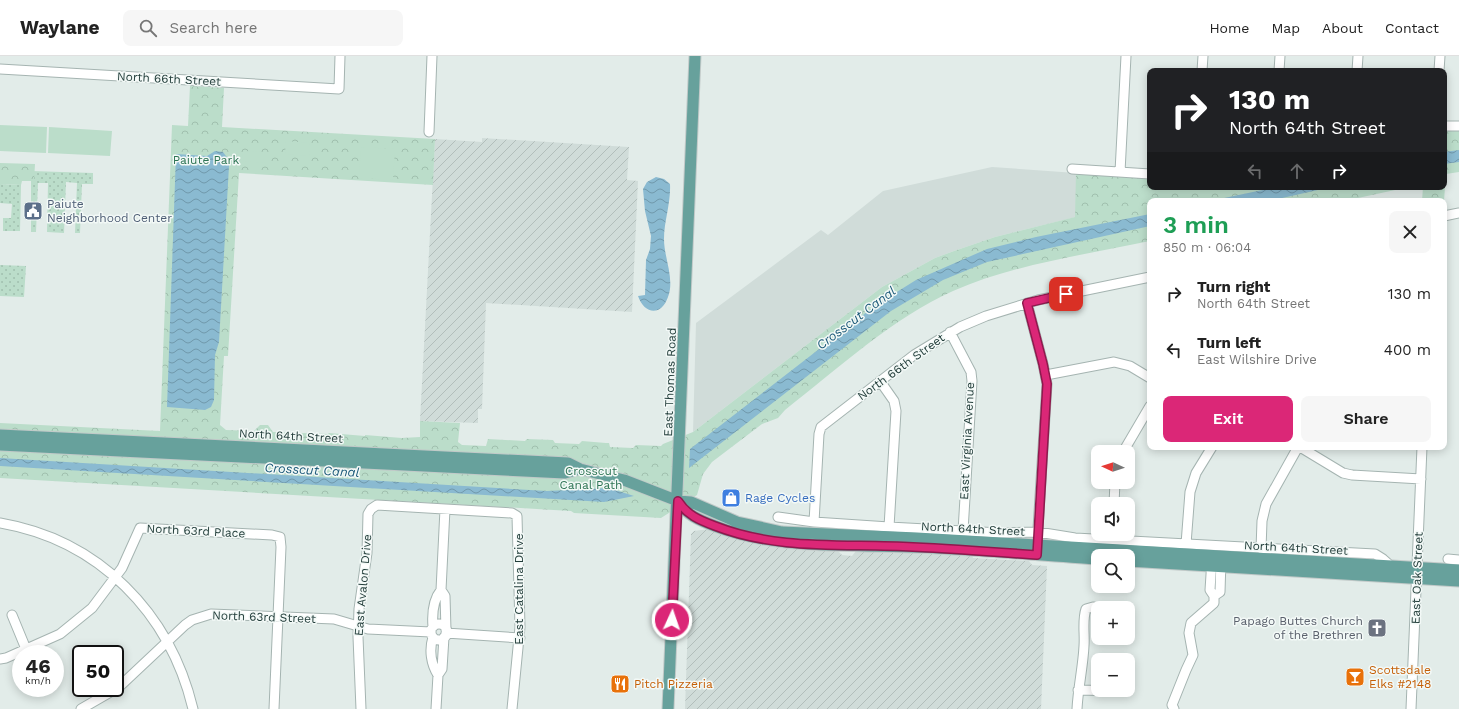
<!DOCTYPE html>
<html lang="en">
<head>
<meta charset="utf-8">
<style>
	:root { --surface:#fff; --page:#f6f6f6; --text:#222; --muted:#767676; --line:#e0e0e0; --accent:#db2777 }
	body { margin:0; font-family:"Work Sans",sans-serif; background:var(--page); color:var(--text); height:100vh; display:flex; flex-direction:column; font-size:15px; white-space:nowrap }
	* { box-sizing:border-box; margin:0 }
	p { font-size:13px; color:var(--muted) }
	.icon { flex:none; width:22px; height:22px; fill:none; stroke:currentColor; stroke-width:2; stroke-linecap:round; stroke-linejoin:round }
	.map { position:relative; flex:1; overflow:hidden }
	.side { position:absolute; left:1147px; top:142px; width:300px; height:252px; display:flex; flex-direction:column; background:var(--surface); border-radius:8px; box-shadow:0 2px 10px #0003 }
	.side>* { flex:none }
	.guide { position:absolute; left:1147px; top:12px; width:300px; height:122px; border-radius:8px; box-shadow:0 2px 10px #0003; background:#202124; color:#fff; overflow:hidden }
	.needle { width:26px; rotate:273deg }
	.buttons { position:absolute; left:1091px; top:389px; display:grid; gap:8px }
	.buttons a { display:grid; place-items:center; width:44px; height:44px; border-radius:8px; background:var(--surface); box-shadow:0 2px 10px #0003; font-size:20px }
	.speed { position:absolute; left:12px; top:589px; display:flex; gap:8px; font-size:20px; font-weight:700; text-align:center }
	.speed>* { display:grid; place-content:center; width:52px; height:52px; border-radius:50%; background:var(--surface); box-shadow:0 2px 10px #0003; line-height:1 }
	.speed small { font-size:10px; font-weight:400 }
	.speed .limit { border:2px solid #111; border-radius:6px; background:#fff; color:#111 }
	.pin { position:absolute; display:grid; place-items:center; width:34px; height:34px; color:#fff; margin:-17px; border-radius:8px; box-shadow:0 2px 6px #0006 }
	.me { position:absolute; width:44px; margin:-22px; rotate:3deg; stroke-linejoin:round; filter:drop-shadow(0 0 3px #0008) }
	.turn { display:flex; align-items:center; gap:14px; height:84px; padding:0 16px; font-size:18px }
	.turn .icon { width:52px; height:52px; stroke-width:2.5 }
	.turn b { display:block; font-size:28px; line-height:34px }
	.lanes { display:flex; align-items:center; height:38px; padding:0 16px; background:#0003; justify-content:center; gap:20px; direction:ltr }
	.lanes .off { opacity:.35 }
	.round { display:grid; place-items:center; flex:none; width:42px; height:42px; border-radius:8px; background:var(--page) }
	.overview { display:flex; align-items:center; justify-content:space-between; height:68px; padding:0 16px }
	h1 { font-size:24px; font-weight:600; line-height:30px; color:#1e9e55 }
	.action { display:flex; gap:8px; margin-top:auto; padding:8px 16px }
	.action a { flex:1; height:46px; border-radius:8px; background:var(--accent); color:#fff; font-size:16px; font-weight:600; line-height:46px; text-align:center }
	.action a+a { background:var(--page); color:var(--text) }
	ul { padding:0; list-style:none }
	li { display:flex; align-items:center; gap:12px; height:56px; padding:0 16px }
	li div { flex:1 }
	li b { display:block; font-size:15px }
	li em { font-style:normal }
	header { display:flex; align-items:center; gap:24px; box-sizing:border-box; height:56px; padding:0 20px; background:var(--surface); border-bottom:1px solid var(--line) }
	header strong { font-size:19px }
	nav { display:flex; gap:22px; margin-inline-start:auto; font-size:14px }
	.search { width:280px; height:36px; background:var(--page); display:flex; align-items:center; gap:10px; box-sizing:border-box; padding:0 14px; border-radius:8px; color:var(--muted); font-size:15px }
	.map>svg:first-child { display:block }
	.built { fill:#d0dcd9 }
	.industrial { fill:url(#industrial-furrows) }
	.grass { fill:url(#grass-dots) }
	.forest { fill:url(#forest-crowns) }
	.pitch { fill:#bbddca }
	.water { fill:url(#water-waves) }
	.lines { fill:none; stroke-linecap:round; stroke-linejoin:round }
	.minor-casing { stroke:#a5b4b1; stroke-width:11 }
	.major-casing { stroke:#c1c9c8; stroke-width:13 }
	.minor { stroke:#fff; stroke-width:9 }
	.major { stroke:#67a19c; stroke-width:11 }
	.route-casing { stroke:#8e194d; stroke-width:10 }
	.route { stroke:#db2777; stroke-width:7 }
	.labels { text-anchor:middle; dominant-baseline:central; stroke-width:3; stroke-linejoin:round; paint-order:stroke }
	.street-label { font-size:12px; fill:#223d3a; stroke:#f3f9f7 }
	.park-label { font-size:12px; fill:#2d7454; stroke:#f3f9f7 }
	.service-label { font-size:12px; fill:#4e5e75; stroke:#f3f9f7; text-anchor:start }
	.shop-label { font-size:12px; fill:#366cbe; stroke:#f3f9f7; text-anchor:start }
	.worship-label { font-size:12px; fill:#5b616d; stroke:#f3f9f7; text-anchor:end }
	.food-label { font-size:12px; fill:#c56008; stroke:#f3f9f7; text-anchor:start }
	.water-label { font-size:13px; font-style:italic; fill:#1c5a79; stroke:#f3f9f7 }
</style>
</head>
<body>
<header>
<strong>Waylane</strong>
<div class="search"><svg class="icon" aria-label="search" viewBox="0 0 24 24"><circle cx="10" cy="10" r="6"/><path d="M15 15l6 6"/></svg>Search here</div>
<nav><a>Home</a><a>Map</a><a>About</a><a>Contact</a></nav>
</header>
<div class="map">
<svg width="1459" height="653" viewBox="0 0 1459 653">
	<defs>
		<pattern id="industrial-furrows" width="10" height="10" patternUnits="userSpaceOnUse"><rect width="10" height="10" fill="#d0dcd9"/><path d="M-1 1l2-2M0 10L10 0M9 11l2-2" fill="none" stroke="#b2bebb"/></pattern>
		<pattern id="grass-dots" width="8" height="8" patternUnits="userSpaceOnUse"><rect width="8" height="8" fill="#bbddca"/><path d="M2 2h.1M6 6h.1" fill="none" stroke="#a0bfae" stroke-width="1.8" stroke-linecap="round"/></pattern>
		<pattern id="forest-crowns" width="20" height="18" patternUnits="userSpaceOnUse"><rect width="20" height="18" fill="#bbddca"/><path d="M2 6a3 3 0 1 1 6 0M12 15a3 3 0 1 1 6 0" fill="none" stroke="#a0bfae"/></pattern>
		<pattern id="water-waves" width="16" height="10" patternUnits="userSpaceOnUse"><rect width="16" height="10" fill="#8abad1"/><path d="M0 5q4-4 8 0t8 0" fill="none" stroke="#7098ab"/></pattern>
	</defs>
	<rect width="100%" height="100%" fill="#e2ece9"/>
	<!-- built -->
	<path class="built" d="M992,111L1076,117V161L995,181L954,195L935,202L882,231L693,376L696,267L821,174L828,179L883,135Z"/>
	<!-- industrial -->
	<path class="industrial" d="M482,82L629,91L627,124L638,125L632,256L486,247L482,353H478V367L420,365L435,83L482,86Z
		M709,473L736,483L810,495H838L842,499L852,500L856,495L891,497L892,495L972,499L973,502L1029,505L1032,509L1047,510L1041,653H685L691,478L694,475Z"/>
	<!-- grass -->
	<path class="grass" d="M31,115L93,117V128H82L80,177H75L77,127L66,126L64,177L47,176L48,127H38L36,176H31Z
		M0,128L21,129L20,175H3V162H11L12,148L0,147Z
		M0,209L26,210L24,241L0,240Z"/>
	<!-- forest -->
	<path class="forest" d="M190,30L224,32L222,71L435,83L433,129L239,117L228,300H224L220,369L226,374L254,375L260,369H268L273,376L328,378L329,377L365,380V379L402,382L420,381V365L460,367L458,386L462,389L486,390L488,383L525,385L527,383L553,384L555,387L579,388L582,385L606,387H609L610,391L633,392L636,389L661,390L663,388L693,376L882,231L935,202L954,195L995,181L1075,161L1076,117L1150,118V131H1409L1344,145H1150V185C1084,199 1015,208 953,235C894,261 836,314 785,354L778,362L762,368L712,406L703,418L697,439L661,462L574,457L571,455L0,422V367L160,375L172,69L188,70Z
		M1444,70H1459V116L1446,118L1444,145H1422L1423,131H1444Z
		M0,107L35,108L34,125H22L21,129L0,128Z"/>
	<!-- pitch -->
	<path class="pitch" d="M0,69L47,71L46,97L0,95Z
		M49,71L112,75L110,100L48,97Z
		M286,85L310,87L309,100L285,98Z
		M361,91L395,93L393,124L359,122Z
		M243,95L265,96V107L242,105Z"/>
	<!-- water -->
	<path class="water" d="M1459,94V106L1444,108V96Z
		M215,95L223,96L229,104V110L219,286L215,299L214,344L211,351L205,354L167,351L176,98L207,100Z
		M656,121L664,123L670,128C671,147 664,165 664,183C664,202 675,223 668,241C661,261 644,258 638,240L645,239L646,204L650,193L651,180L645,155L643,133L647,126Z
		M1277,131H1331L1269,145H1210Z
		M1150,158V170L987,206L943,224L891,255L689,412L690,393L876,249L916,224L987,193L1036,181Z
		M0,402L547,435L609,432L634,440L604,446L0,410Z"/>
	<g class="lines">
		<defs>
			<path id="minor" d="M0,13L339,33L340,0
				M1202,15L1203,0
				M1279,15L1280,0
				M1357,15L1358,0
				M1439,15L1440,0
				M1444,70H1459
				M429,76L432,0
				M1072,113L1150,118
				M1120,116L1126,0
				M1444,160L1459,157
				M1027,247L1043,308L1047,328L1037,489
				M950,276L971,316L972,325L963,475
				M1046,319L1114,306L1130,310L1150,322
				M880,325L894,345L896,355L889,471
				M1300,391L1343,417L1352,419L1421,423
				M1123,396L1150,350
				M1114,448L1115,426
				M778,461L814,466L889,471L1000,477L1038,476L1075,482L1375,498L1383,503L1392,511
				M814,466L819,378L821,371L914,299L960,271L986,260L1038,244L1150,221
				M0,467C99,484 170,557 193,653
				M1186,488L1190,436L1196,417L1212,391
				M1261,493L1262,465L1266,448L1298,391
				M1448,503L1459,504
				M441,534L445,540L446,574
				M1214,540L1220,536L1221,504
				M1128,554H1129
				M12,559L26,593
				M431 576a8 8 0 1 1 16 0a8 8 0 1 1-16 0Z
				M433,571C432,559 433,544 441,534L445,453
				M446,577L520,582
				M433,581C429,594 431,608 438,619
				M0,603L6,602L60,578L92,552L122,512L140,472L272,479L280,481L281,491L274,653
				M1078,634L1122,635
				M81,653L119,631L185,569L192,564L211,558L334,563L368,573L431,576
				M361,653L358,581L359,553L367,497L368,458L371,453L377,449L512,457L517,460L520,571L512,653
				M436,653L438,619L442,613L444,581
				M1077,653C1078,632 1083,611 1084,590C1085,578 1082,564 1086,553L1093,551L1100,552
				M1174,653L1172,649L1186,614L1193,599L1189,577L1191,567L1214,547V540L1210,534L1212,503
				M1411,653L1422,391"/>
			<path id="major" d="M0,379L568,407L580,413L624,424L678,445L691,446L737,466L782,476L917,482L1459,514
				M0,389L565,417L580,413
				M678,445C687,459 699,464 715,470C778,494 846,488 913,491C975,493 1036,499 1098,503
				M1128,505L1459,525
				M668,653L695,0"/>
		</defs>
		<!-- minor casing -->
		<use href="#minor" class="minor-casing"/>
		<!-- major casing -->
		<use href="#major" class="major-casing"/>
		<!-- minor -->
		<use href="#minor" class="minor"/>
		<!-- major -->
		<use href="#major" class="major"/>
	</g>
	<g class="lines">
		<defs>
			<path id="route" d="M672,564L678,445C687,459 699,464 715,470C779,495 846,487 913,491C954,493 996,496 1037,499L1047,328L1043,308L1027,247L1066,238"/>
		</defs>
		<!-- route casing -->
		<use href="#route" class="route-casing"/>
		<!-- route -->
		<use href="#route" class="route"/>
	</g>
	<!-- icons -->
	<defs>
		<symbol id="civic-square" viewBox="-11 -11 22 22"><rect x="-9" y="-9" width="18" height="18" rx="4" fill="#5c6f8a" stroke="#f3f9f7"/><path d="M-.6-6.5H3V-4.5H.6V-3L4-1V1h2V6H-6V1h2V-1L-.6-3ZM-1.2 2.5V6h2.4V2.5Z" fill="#fff"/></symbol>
		<symbol id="shop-square" viewBox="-11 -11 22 22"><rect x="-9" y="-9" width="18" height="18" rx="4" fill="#3f7fe0" stroke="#f3f9f7"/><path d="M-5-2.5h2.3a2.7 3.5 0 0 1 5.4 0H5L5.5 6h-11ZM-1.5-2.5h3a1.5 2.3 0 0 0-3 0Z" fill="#fff"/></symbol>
		<symbol id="church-square" viewBox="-11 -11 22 22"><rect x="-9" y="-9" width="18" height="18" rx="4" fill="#6b7280" stroke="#f3f9f7"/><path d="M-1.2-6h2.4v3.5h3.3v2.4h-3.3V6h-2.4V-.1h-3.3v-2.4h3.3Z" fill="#fff"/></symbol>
		<symbol id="bar-square" viewBox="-11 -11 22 22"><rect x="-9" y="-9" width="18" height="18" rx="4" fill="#e8710a" stroke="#f3f9f7"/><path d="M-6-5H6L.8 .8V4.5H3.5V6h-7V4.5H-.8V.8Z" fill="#fff"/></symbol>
		<symbol id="restaurant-square" viewBox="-11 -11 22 22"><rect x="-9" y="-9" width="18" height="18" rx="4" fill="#e8710a" stroke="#f3f9f7"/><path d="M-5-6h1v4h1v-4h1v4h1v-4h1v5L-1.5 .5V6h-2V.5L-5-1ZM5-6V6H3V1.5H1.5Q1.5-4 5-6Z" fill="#fff"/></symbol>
	</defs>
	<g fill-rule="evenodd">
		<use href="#civic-square" x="22" y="144" width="22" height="22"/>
		<use href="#shop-square" x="720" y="431" width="22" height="22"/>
		<use href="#church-square" x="1366" y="561" width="22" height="22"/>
		<use href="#bar-square" x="1344" y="610" width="22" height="22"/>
		<use href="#restaurant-square" x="609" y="617" width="22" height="22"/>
	</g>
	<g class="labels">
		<!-- street labels -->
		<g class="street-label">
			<text transform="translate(169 23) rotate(3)">North 66th Street</text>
			<text transform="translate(901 311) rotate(-36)">North 66th Street</text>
			<text transform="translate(670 326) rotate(-88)">East Thomas Road</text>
			<text transform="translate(291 380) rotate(3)">North 64th Street</text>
			<text transform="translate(967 385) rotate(-87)">East Virginia Avenue</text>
			<text transform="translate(973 473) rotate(3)">North 64th Street</text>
			<text transform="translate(196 475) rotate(3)">North 63rd Place</text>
			<text transform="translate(1296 492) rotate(3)">North 64th Street</text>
			<text transform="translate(1417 522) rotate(-88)">East Oak Street</text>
			<text transform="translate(363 529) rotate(-85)">East Avalon Drive</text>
			<text transform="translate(519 533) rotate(-90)">East Catalina Drive</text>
			<text transform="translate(264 561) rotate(2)">North 63rd Street</text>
		</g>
		<!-- park labels -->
		<g class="park-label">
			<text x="206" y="104">Paiute Park</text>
			<text x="591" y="415">Crosscut<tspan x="591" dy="14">Canal Path</tspan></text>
		</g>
		<!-- service labels -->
		<g class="service-label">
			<text x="47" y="148">Paiute<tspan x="47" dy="14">Neighborhood Center</tspan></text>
		</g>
		<!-- shop labels -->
		<g class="shop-label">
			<text x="745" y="442">Rage Cycles</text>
		</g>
		<!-- worship labels -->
		<g class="worship-label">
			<text x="1363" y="565">Papago Buttes Church<tspan x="1363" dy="14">of the Brethren</tspan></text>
		</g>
		<!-- food labels -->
		<g class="food-label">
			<text x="1369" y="614">Scottsdale<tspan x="1369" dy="14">Elks #2148</tspan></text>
			<text x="634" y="628">Pitch Pizzeria</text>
		</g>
		<!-- water labels -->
		<g class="water-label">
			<text transform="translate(856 262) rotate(-37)">Crosscut Canal</text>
			<text transform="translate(312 414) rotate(3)">Crosscut Canal</text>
		</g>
	</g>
</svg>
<div class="buttons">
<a><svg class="needle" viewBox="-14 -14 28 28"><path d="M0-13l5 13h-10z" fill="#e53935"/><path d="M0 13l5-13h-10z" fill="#767676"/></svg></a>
<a><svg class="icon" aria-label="sound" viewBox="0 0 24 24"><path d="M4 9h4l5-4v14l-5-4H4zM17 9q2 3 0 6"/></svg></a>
<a><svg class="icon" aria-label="search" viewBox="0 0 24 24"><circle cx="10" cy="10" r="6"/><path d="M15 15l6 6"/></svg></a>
<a>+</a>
<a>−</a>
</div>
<div class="speed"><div>46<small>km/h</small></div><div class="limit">50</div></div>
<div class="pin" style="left:1066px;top:238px;background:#d93025"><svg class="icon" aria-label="arrive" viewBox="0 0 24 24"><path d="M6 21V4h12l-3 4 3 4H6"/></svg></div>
<svg class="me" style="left:672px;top:564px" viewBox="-20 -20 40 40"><circle r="17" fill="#db2777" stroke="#fff" stroke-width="3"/><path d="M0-11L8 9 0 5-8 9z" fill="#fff"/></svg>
<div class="guide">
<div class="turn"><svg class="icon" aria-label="right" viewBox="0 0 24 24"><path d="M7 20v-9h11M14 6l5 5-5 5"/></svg><div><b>130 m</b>North 64th Street</div></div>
<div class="lanes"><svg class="icon off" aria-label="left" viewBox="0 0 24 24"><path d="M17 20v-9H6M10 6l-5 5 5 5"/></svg><svg class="icon off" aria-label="ahead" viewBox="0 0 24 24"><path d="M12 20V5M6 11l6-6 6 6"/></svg><svg class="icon" aria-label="right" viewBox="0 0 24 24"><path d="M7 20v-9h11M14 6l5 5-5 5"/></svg></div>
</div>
<section class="side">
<div class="overview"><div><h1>3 min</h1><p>850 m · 06:04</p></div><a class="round"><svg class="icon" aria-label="close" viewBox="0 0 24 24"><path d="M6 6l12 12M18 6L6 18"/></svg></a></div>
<ul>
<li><svg class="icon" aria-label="right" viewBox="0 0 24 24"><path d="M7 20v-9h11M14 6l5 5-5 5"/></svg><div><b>Turn right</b><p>North 64th Street</p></div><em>130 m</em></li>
<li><svg class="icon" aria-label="left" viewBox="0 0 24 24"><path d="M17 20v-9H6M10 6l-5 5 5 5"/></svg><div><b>Turn left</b><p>East Wilshire Drive</p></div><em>400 m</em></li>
</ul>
<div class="action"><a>Exit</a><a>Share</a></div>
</section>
</div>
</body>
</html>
